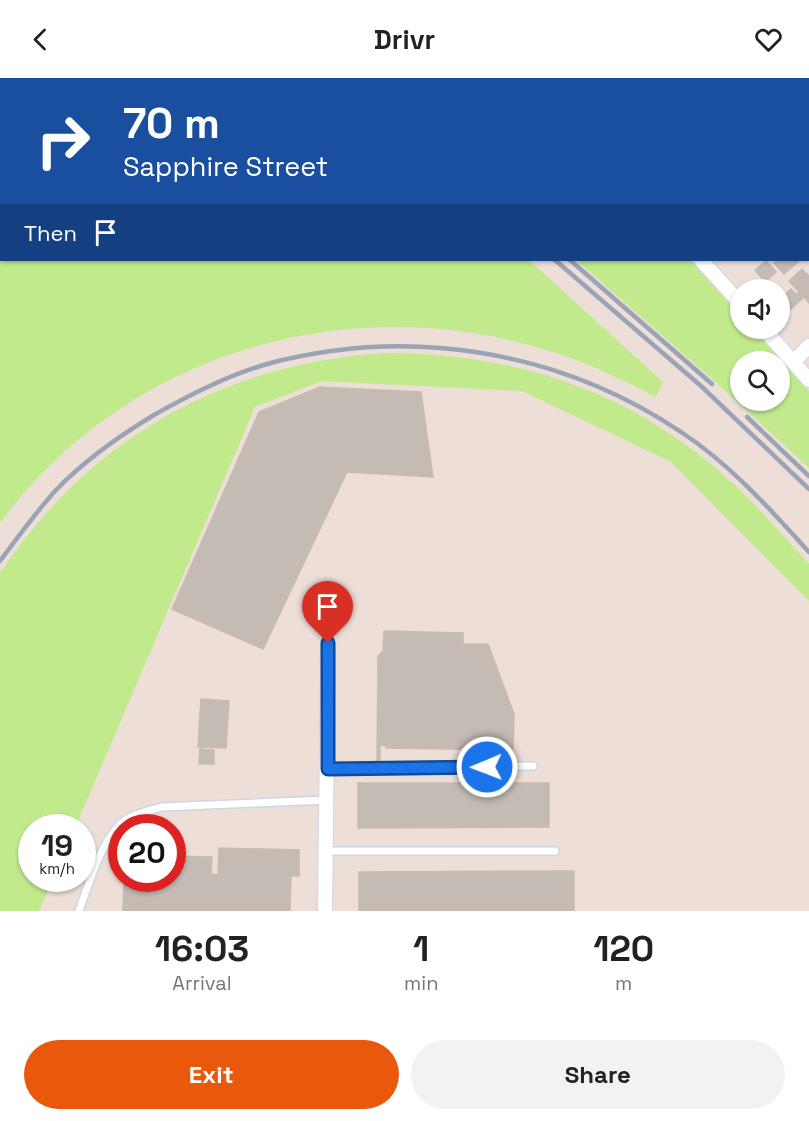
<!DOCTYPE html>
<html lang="en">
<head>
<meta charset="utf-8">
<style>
	:root { --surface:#fff; --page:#f2f2f2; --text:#222; --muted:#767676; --accent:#ea580c }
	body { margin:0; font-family:"Space Grotesk",sans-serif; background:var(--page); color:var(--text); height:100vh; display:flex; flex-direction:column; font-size:22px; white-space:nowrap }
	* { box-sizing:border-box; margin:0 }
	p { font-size:20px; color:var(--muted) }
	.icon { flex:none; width:33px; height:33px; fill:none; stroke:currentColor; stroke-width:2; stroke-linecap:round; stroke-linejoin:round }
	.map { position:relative; height:833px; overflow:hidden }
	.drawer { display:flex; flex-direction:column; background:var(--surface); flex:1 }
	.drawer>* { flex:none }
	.hud { position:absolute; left:0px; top:0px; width:810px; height:183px; box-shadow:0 2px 4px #0004; background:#1a4fa0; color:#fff; overflow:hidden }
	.tools { position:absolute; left:730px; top:201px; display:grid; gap:12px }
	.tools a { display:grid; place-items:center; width:60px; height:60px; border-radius:50%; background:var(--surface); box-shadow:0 2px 4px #0004; font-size:30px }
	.speed { position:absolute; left:18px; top:736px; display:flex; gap:12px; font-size:30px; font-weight:700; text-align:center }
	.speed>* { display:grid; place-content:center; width:78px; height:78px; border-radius:50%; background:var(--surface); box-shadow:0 2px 4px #0004; line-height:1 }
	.speed small { font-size:15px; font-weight:400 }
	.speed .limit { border:9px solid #d22; background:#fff; color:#111 }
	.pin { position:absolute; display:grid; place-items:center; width:51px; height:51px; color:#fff; margin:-62px -26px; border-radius:50% 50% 50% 0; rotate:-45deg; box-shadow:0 0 6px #0007 }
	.pin .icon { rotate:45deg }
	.me { position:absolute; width:66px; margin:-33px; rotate:269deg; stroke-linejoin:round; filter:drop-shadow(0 0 4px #0008) }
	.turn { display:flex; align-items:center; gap:21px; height:126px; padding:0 24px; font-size:27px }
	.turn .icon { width:78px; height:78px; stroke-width:2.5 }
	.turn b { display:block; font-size:42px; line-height:51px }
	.then { display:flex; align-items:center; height:57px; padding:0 24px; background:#0003; gap:12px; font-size:22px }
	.eta { display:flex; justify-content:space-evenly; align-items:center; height:102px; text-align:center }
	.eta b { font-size:36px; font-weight:800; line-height:42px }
	.primary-button { display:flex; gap:12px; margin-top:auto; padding:12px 24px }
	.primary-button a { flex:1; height:69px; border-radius:36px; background:var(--accent); color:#fff; font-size:24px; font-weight:800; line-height:69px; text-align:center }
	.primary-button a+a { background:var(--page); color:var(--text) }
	header { display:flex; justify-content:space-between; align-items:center; height:78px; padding:0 24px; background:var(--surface); font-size:27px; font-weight:800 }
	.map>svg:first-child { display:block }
	.green { fill:#c1ea8d; fill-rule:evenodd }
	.building { fill:#c4bbb4; stroke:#c8bbb2; stroke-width:1.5 }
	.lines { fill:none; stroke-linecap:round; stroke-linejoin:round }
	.lane-casing { stroke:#cdd6e4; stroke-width:10 }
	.street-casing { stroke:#cdd6e4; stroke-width:16 }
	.path { stroke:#fff; stroke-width:3; stroke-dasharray:4.5 3; stroke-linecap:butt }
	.lane { stroke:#fff; stroke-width:7 }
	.street { stroke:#fff; stroke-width:14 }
	.rail { stroke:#9aa4b5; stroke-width:4.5 }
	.route-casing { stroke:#114b97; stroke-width:15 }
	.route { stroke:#1a73e8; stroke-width:10 }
</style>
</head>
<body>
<header><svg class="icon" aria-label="back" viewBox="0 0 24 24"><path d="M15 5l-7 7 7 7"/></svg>Drivr<svg class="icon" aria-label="heart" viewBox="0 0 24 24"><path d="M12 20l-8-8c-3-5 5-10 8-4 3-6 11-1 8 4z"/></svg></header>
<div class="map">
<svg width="809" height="833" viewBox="0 0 809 833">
	<rect width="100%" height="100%" fill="#eddfd8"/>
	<!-- green -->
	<path class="green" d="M0,0L302,1L2,2V182H529L663,304L656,319C623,302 591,286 556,275C354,208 127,272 0,445Z
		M348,0H611L350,2Z
		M576,182H690L741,238V250L753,251L809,313V390L710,299ZM741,284H780V322H741Z
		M384,275C520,275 636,315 737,409C762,433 785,460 809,486V523L671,384L522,313L322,303L255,329L75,750H32V801H53L39,833H0V495C90,360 223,286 384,275Z"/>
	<!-- building -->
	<path class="building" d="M778,182H795L798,184L784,196L774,185Z
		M766,183L771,188L760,198L755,192Z
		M771,188L776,194L765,204L760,198Z
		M802,191L809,198V205L799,214L789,203Z
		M809,205V225L804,219L791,231L786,226Z
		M791,211L796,216L786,226L781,220Z
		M320,309L421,314L433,399L347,394L263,571L172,531L259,334Z
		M384,553L463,555V566H488L514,636L513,672L386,670V668L380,667V682H377L378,578L383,573Z
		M201,621L229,623L226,670L198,669Z
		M200,671L214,672V686H199Z
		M358,705H549V749L358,750Z
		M219,770L299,772V798H291L290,833H123L124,801H172V778L212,779L211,796L218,797Z
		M574,793V833H359V794Z"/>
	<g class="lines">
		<defs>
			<path id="lane" d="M328,691L533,688
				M326,773H555
				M79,833C89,806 100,764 122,745C132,736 148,733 161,729L327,722"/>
			<path id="street" d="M760,0L762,2
				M808,47L809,48
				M701,182L741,226
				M763,250L809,302
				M793,284L809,268
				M325,833L328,565"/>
		</defs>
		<!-- lane casing -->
		<use href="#lane" class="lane-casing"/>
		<!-- street casing -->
		<use href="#street" class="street-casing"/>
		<!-- path -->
		<path class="path" d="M566,0V2"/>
		<!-- lane -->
		<use href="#lane" class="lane"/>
		<!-- street -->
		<use href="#street" class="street"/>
		<!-- rail -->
		<path class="rail" d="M322,0L324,2
			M338,0L341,2
			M555,182L701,308L809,411
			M570,182L712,306
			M747,339L809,398
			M0,483C18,459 36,434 56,412C84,383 119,358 154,337C189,317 228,297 267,286C409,248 559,272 681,354C730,386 770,431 809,474"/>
	</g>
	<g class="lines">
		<defs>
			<path id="route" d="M328,565V691L487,689"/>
		</defs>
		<!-- route casing -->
		<use href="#route" class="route-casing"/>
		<!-- route -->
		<use href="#route" class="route"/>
	</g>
</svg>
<div class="tools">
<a><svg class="icon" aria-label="sound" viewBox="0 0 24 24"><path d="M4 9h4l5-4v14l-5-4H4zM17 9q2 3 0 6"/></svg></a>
<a><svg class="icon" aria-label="search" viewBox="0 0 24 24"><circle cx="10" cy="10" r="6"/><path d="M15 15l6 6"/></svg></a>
</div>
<div class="speed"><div>19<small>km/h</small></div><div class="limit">20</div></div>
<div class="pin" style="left:328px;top:565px;background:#d93025"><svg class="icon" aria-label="arrive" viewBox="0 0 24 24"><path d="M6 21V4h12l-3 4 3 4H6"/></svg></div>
<svg class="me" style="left:487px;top:689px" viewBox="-20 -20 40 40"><circle r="17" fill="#1a73e8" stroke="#fff" stroke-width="3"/><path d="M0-11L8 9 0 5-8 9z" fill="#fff"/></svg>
<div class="hud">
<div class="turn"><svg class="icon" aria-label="right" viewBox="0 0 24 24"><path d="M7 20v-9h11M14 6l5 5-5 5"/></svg><div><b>70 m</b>Sapphire Street</div></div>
<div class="then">Then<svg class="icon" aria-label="arrive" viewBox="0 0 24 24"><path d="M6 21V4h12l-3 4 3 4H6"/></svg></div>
</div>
</div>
<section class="drawer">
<div class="eta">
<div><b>16:03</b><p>Arrival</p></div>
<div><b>1</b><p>min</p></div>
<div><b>120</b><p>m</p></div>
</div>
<div class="primary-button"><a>Exit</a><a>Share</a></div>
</section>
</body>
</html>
